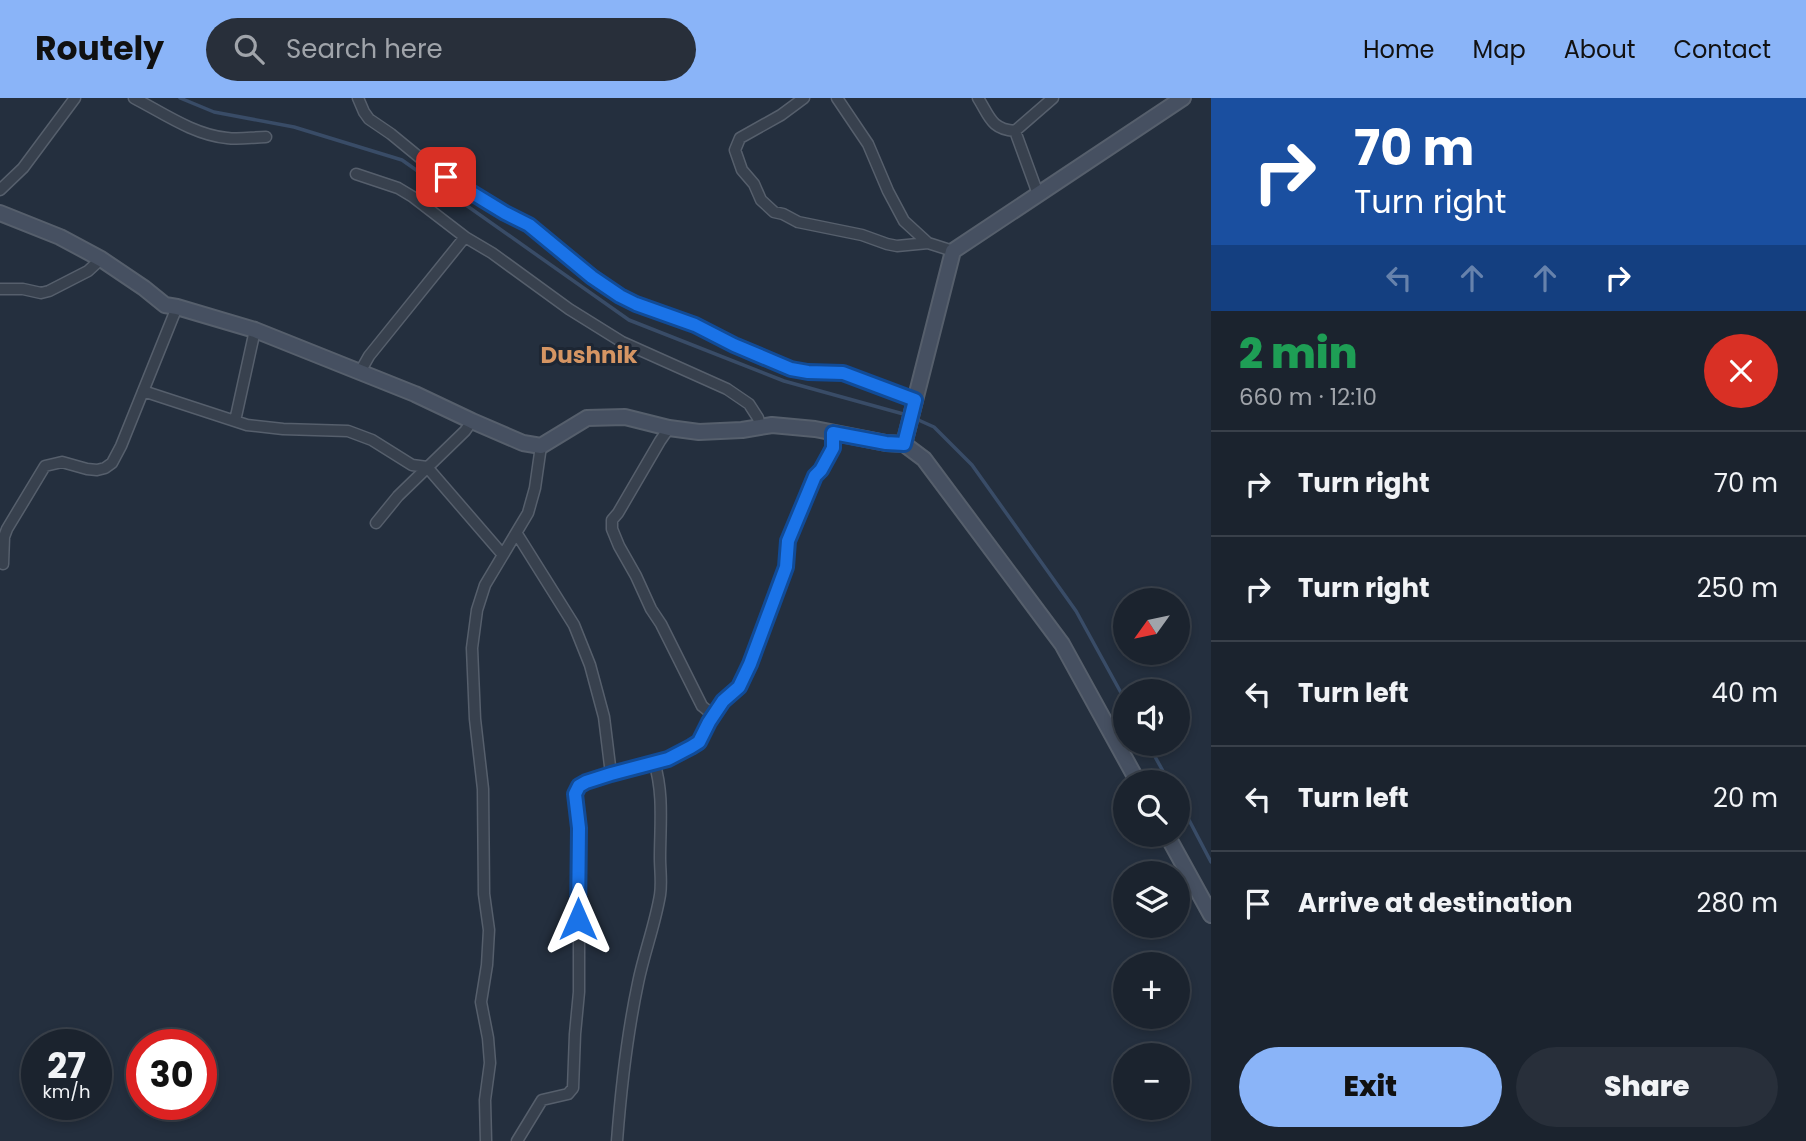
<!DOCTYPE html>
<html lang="en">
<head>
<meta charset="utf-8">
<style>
	:root { --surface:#1b232e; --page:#282f3a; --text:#f1f3f6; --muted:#a0a4aa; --line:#39404a; --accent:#8ab4f8 }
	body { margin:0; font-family:Poppins,sans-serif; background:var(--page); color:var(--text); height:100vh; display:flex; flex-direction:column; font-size:26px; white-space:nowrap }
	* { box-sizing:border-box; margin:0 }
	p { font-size:23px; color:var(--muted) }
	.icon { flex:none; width:38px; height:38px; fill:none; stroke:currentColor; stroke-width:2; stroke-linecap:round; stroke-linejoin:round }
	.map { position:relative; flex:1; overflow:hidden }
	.panel { display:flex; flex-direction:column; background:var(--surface); width:595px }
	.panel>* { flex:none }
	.guide { background:#1a4fa0; color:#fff; overflow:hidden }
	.needle { width:46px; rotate:237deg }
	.controls { position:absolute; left:1113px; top:490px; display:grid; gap:14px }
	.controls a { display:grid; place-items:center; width:77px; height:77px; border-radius:50%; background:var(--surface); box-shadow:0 4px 10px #0003,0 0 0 2px var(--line); font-size:35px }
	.speed { position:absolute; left:21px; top:931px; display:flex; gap:14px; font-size:35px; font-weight:700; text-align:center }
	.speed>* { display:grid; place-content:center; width:91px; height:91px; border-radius:50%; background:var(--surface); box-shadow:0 4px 10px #0003,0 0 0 2px var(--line); line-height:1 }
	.speed small { font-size:18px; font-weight:400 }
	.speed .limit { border:10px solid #d22; background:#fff; color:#111 }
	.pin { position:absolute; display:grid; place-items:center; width:60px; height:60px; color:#fff; margin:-30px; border-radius:14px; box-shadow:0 4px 10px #0006 }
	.me { position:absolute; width:77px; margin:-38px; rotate:0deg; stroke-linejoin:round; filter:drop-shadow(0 0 5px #0008) }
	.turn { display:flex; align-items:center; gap:24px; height:147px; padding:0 28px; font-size:32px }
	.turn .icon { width:91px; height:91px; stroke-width:2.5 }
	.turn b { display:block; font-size:49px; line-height:60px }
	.lanes { display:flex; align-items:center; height:66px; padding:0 28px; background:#0003; justify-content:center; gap:35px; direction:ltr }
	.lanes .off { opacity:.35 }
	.round { display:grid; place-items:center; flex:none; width:74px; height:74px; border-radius:37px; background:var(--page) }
	.overview { display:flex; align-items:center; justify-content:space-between; height:119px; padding:0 28px }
	h1 { font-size:42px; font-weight:800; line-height:52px; color:#1e9e55 }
	.button { display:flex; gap:14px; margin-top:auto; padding:14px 28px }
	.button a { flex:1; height:80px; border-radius:42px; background:var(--accent); color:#111; font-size:28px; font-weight:800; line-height:80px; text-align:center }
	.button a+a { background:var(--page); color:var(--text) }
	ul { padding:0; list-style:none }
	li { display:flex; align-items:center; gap:21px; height:105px; padding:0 28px; border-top:2px solid var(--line) }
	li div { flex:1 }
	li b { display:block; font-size:26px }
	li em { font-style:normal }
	header { display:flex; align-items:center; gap:42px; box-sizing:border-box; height:98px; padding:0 35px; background:var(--accent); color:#111 }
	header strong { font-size:33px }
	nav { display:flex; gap:38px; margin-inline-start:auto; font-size:24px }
	.search { width:490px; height:63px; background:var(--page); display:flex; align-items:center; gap:18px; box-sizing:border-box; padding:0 24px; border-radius:38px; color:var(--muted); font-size:26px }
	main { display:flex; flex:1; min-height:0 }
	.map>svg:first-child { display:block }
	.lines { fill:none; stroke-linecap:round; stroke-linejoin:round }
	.stream { stroke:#394c67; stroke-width:3.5 }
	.street-casing { stroke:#565f6c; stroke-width:13 }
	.secondary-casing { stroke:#565f6c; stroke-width:18 }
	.street { stroke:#38414e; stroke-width:10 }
	.secondary { stroke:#465061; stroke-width:14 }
	.route-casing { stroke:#114b97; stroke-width:18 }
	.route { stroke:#1a73e8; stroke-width:12 }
	.labels { text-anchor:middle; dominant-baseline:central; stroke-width:6; stroke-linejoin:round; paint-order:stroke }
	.quarter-label { font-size:23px; font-weight:bold; fill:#d59563; stroke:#1d2633 }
</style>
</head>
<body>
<header>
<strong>Routely</strong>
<div class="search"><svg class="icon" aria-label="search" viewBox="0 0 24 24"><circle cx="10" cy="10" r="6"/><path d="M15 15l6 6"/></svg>Search here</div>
<nav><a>Home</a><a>Map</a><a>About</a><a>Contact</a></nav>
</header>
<main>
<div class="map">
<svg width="1211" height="1043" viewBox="0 0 1211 1043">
	<rect width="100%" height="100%" fill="#242f3e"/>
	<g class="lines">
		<!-- stream -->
		<path class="stream" d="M180,0L214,14L294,29L402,62L629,222L784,283L907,317
			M914,320L934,329L972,367L1076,513L1125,602
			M1148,646L1169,684
			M1178,701L1211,764"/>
		<defs>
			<path id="street" d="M134,0C163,15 194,37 227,40C240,42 253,39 266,39
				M358,0L364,14L369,21L391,36L419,59L505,115L529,127L592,179L620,198L645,210L695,227L734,247L791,271L808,274L843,275L915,302
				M804,0L781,17L740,40L735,52L742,72L754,86L761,102L774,114L783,116L798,124L862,137L887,146L897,148L928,145L953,153
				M837,0L868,46L888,93L904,123L928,145
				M978,0C990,19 991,31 1015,33L1038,96
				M1015,33L1053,0
				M356,76L398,90L413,99L465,139L492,155L569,211L622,244L727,291L749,306L758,320L760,328
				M0,92L23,70L75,0
				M0,191H23L41,195L49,193L88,173L101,161
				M360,274L369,258L465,139
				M143,293L247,327L283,331L348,333L372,342L412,367L427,369L503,457
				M235,323L255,232
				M669,330L660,343L618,415L612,422V431L619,448L636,478L651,511L661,526L702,608L713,617
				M376,425L398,398L465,333L472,323
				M517,436L574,527L590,567L604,619L611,676
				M3,466L4,439L7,431L45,368L62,364L87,371L97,372L105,370L112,365L121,348L177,209
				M486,1043L485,1002L490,965L488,940L481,904L487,867L489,832L484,796L483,691L475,621L472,550L477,512L485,487L528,415L535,390L541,348
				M517,1043L542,1002L568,996L573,990L575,936L579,894V730L575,696L579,688L586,684L668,661L699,644L713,617L723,603L739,589L750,566L786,469L788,443L815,378C828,365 833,353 833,335
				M617,1043C621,990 627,937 638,885C644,855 655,827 660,797C662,785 660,772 660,760C660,728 664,695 654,664"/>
			<path id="secondary" d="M0,115L60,139L101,161L144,190L165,207L177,209L255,232L415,296L472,323L523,345L541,348L587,320L625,319L669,330L699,334L742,332L772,327L815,331L886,345L904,346L924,361L1062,546L1138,684
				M904,346L953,153L1183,0
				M1167,737L1211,817"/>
		</defs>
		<!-- street casing -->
		<use href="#street" class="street-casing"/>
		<!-- secondary casing -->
		<use href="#secondary" class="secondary-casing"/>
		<!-- street -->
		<use href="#street" class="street"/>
		<!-- secondary -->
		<use href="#secondary" class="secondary"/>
	</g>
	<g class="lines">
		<defs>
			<path id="route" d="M446,79L505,115L529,127L592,179L620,198L636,206L695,227L734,247L791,271L808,274L843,275L915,302L904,346L886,345L833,335V350L821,372L815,378L788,443L786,469L750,566L739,589L723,603L709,624L699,644L691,649L668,661L611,676L586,684L579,688L575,696L579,730L578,821"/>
		</defs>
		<!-- route casing -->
		<use href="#route" class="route-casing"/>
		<!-- route -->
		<use href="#route" class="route"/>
	</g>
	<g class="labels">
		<!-- quarter labels -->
		<g class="quarter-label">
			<text x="589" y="257">Dushnik</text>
		</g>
	</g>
</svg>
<div class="controls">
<a><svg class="needle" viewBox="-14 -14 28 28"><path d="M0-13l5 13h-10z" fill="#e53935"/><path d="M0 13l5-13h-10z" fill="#a0a4aa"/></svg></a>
<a><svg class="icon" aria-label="sound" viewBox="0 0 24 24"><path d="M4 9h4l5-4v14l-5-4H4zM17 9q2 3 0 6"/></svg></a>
<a><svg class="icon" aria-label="search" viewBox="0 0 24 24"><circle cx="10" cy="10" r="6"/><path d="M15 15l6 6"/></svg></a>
<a><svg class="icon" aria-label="layers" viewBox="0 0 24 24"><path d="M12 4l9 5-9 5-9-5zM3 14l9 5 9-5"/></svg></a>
<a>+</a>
<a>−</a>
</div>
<div class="speed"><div>27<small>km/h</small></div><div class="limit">30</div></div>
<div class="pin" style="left:446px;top:79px;background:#d93025"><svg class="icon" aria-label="arrive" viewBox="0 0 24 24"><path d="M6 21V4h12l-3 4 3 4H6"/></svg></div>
<svg class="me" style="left:578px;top:821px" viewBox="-20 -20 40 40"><path d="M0-17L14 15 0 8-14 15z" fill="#1a73e8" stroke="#fff" stroke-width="4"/></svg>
</div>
<section class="panel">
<div class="guide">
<div class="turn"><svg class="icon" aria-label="right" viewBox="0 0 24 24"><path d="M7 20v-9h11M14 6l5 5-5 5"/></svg><div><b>70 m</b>Turn right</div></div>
<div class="lanes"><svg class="icon off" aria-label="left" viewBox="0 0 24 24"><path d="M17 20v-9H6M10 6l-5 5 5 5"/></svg><svg class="icon off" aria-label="ahead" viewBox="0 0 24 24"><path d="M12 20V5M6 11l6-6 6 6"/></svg><svg class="icon off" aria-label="ahead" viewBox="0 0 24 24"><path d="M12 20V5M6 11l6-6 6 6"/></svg><svg class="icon" aria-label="right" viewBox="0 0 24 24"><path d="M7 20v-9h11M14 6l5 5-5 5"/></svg></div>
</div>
<div class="overview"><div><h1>2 min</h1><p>660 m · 12:10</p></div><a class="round" style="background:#d93025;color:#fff"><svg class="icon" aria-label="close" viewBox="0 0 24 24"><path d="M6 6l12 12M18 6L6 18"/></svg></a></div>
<ul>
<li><svg class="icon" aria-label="right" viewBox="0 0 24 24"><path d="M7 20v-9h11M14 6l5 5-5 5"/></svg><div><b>Turn right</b></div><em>70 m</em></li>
<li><svg class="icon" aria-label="right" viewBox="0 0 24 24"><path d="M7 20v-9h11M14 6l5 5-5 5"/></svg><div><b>Turn right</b></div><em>250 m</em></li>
<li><svg class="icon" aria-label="left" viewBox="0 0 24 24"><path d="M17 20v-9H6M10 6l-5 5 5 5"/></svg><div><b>Turn left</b></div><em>40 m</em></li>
<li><svg class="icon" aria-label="left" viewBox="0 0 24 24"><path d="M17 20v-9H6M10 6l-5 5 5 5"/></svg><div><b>Turn left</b></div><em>20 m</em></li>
<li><svg class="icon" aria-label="arrive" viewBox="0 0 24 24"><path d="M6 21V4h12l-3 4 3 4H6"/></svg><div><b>Arrive at destination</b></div><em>280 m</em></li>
</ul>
<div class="button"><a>Exit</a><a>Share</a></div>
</section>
</main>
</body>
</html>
